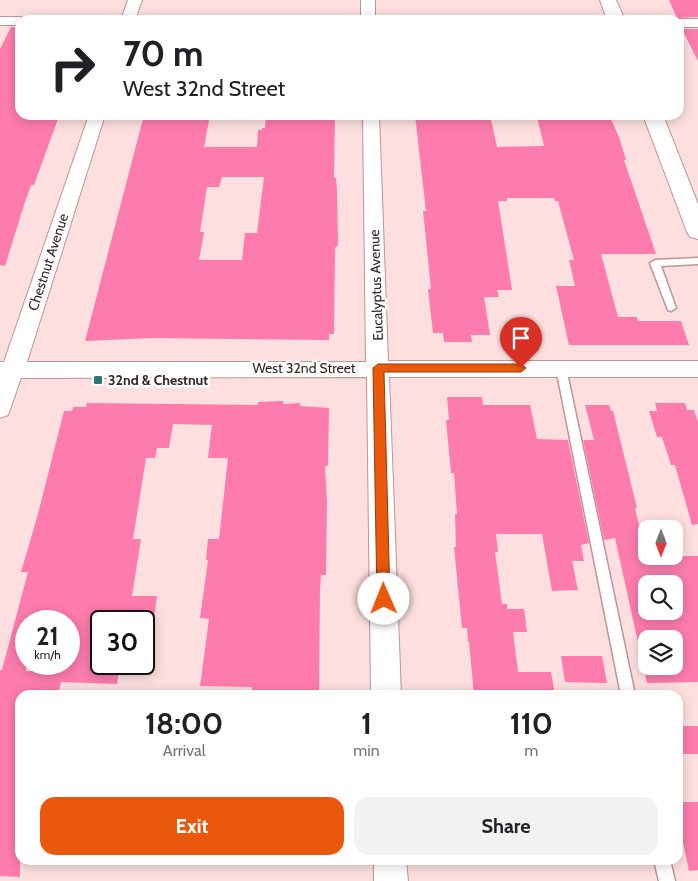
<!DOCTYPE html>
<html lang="en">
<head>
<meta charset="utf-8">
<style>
	:root { --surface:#fff; --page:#f2f2f2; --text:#202124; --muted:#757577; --accent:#ea580c }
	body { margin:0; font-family:Cabin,sans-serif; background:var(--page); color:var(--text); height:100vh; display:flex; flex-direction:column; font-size:19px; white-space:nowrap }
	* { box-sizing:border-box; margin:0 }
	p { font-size:16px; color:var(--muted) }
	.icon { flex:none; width:28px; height:28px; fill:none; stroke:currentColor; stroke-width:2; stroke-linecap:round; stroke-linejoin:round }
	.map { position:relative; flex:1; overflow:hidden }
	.drawer { position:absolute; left:15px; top:690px; width:668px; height:175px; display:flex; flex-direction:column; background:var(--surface); border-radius:15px; box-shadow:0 2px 12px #0003 }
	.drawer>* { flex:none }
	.hud { position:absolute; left:15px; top:15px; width:669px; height:105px; border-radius:15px; box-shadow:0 2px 12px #0003; background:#fff; color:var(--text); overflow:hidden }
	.needle { width:32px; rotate:180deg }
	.fabs { position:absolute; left:638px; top:520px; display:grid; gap:10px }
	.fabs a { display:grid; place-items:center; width:45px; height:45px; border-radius:10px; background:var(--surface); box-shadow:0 2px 12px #0003; font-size:25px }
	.speed { position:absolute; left:15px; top:610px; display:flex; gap:10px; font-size:25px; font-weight:700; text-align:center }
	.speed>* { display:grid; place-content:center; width:65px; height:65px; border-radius:50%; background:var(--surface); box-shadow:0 2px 12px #0003; line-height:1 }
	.speed small { font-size:12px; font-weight:400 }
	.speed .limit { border:2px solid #111; border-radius:8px; background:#fff; color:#111 }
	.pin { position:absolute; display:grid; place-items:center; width:42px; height:42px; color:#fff; margin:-51px -21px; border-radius:50% 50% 50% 0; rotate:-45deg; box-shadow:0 0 5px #0007 }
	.pin .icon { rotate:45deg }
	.me { position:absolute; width:55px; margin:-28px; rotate:359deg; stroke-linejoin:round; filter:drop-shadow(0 0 4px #0008) }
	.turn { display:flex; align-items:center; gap:18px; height:105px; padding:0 25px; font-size:22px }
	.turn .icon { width:65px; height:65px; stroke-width:2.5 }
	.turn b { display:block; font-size:35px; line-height:42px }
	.eta { display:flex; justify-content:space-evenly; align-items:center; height:85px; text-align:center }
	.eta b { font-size:30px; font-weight:700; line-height:35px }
	.action { display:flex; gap:10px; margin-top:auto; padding:10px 25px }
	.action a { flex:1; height:58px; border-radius:15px; background:var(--accent); color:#fff; font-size:20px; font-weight:700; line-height:58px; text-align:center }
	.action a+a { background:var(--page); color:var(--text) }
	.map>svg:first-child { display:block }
	.building { fill:#fd7cad; fill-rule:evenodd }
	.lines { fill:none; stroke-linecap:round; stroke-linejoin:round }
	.service-casing { stroke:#c19394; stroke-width:3 }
	.minor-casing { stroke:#c19394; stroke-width:2 }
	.tertiary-casing { stroke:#c19394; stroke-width:2 }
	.service { fill:#fff; fill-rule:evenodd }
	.minor { fill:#fff; fill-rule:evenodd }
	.tertiary { fill:#fff; fill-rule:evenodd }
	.route { fill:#ea580c; stroke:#983908 }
	.poi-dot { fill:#2c7678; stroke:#fff; stroke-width:2 }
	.labels { text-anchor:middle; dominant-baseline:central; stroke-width:5; stroke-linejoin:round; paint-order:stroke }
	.street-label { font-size:14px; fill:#382626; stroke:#fff }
	.poi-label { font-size:14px; font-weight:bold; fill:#382626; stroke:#fff; text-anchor:start }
</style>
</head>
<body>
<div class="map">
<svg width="698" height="881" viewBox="0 0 698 881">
	<rect width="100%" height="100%" fill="#fddfdf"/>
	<!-- building -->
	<path class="building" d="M669,0H698V17L677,18Z
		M11,27H20V115L59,116L34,185H31L24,205L5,266L0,265V49Z
		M682,29H698V61Z
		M144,115H210L204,147H257L258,130H262V128H265L266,115H335L334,178H336L337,192L338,245L335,248L334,334H329V340L153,338L85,341ZM222,177H264L257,233H245L242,260H199L204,232H200L207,187H219Z
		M415,115H490L497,147L544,146L537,117L542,115H609L619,137L626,160H624L656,254H601L618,317H637L638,321H681L689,345H569L556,286H575L569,260H574L558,201H555L554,198H507V201H498L512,290H497L499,297H484L490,335H471L472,342H444L443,333H433L428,289H431L423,211H426Z
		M447,397H482L483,405H530L537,439L568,440L589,543L581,545L584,561H572L578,590L552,591L542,534H496L498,552H495L502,604H507V609H524L527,632H513L518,672H551L555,695H474L469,642H468L467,628H462L454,547H456L455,514H457L454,473H451L446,420H449Z
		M283,401V404L300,403V406L329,408L328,465L325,467L327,503L326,575H321L320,588L319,695H252V687L200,686L209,619L200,618L208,560H206L208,539H219L228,458H208L212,425L173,424L169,448H157L155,458H146L133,539H141L132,596H157L154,618H101V664H120L117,684L61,682L58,695H20V877L0,876V670H2L28,572H21L38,514L64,411H72L73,407H86L87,403L258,405V402ZM26,621H69V664H56V671H26Z
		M655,403H685L687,410H694L698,422V524L692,525L675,465H671L662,437H657L649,411H657Z
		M585,405H609L611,411H613L637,508H635L646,556H698V682L647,683L615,538L604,540L583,440H594ZM646,584H674V611H646ZM646,639H674V666H646Z
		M561,656H602L607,683L565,682Z
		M678,726H698V754H678Z
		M678,802H698V870L689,871L678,819Z"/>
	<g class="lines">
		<defs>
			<path id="service" d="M698,258V264L661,266L676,308L671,311L668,310L650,263L655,260Z
				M561,364L566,368L635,695H621L556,368Z
				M654,860H670L675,881H659Z"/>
			<path id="minor" d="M128,0H142L135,20H121Z
				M361,0H375V20H361Z
				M0,17H20L27,20H20V25H0Z
				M679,19H698V27H679V20H674Z
				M89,115H105L27,362H366L363,115H379L388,361H698V377H389L401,695H371L367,377L21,378L8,415L0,418V362H4Z
				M374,860H406L408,881H374Z"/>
			<path id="tertiary" d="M600,0H616L625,20H607Z
				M643,115H663L698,204V239L690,237L687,232Z"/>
		</defs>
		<!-- service casing -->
		<use href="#service" class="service-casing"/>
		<!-- minor casing -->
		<use href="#minor" class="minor-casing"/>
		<!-- tertiary casing -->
		<use href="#tertiary" class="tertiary-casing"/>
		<!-- service -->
		<use href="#service" class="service"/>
		<!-- minor -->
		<use href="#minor" class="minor"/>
		<!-- tertiary -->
		<use href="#tertiary" class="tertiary"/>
	</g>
	<!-- route -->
	<path class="route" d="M378,364H521L526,368L521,372H384L390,599L388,603L384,604L379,603L377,599L373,368Z"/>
	<!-- markers -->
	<rect class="poi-dot" x="93" y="375" width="10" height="10" rx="2.5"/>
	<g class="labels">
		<!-- street labels -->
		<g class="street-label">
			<text transform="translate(48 262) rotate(-72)">Chestnut Avenue</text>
			<text transform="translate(376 285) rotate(-92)">Eucalyptus Avenue</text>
			<text x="304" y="368">West 32nd Street</text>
		</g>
		<!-- poi labels -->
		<g class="poi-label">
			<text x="108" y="380">32nd &amp; Chestnut</text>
		</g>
	</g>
</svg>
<div class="fabs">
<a><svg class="needle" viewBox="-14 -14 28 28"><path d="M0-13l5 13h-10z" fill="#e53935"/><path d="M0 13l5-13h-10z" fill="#757577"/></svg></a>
<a><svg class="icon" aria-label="search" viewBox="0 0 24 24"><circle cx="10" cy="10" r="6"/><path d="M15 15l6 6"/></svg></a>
<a><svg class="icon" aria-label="layers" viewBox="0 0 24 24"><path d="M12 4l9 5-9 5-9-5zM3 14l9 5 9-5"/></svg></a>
</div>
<div class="speed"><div>21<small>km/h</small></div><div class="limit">30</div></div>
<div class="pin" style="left:521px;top:368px;background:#d93025"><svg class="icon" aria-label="arrive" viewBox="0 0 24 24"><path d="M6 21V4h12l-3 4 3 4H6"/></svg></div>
<svg class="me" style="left:384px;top:599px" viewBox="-20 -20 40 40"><circle r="19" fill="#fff"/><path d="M0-13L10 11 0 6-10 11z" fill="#ea580c"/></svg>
<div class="hud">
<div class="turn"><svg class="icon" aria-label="right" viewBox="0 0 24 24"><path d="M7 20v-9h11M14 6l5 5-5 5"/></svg><div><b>70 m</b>West 32nd Street</div></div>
</div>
<section class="drawer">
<div class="eta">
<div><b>18:00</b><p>Arrival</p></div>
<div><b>1</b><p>min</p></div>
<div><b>110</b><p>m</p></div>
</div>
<div class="action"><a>Exit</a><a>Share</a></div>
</section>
</div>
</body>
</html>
